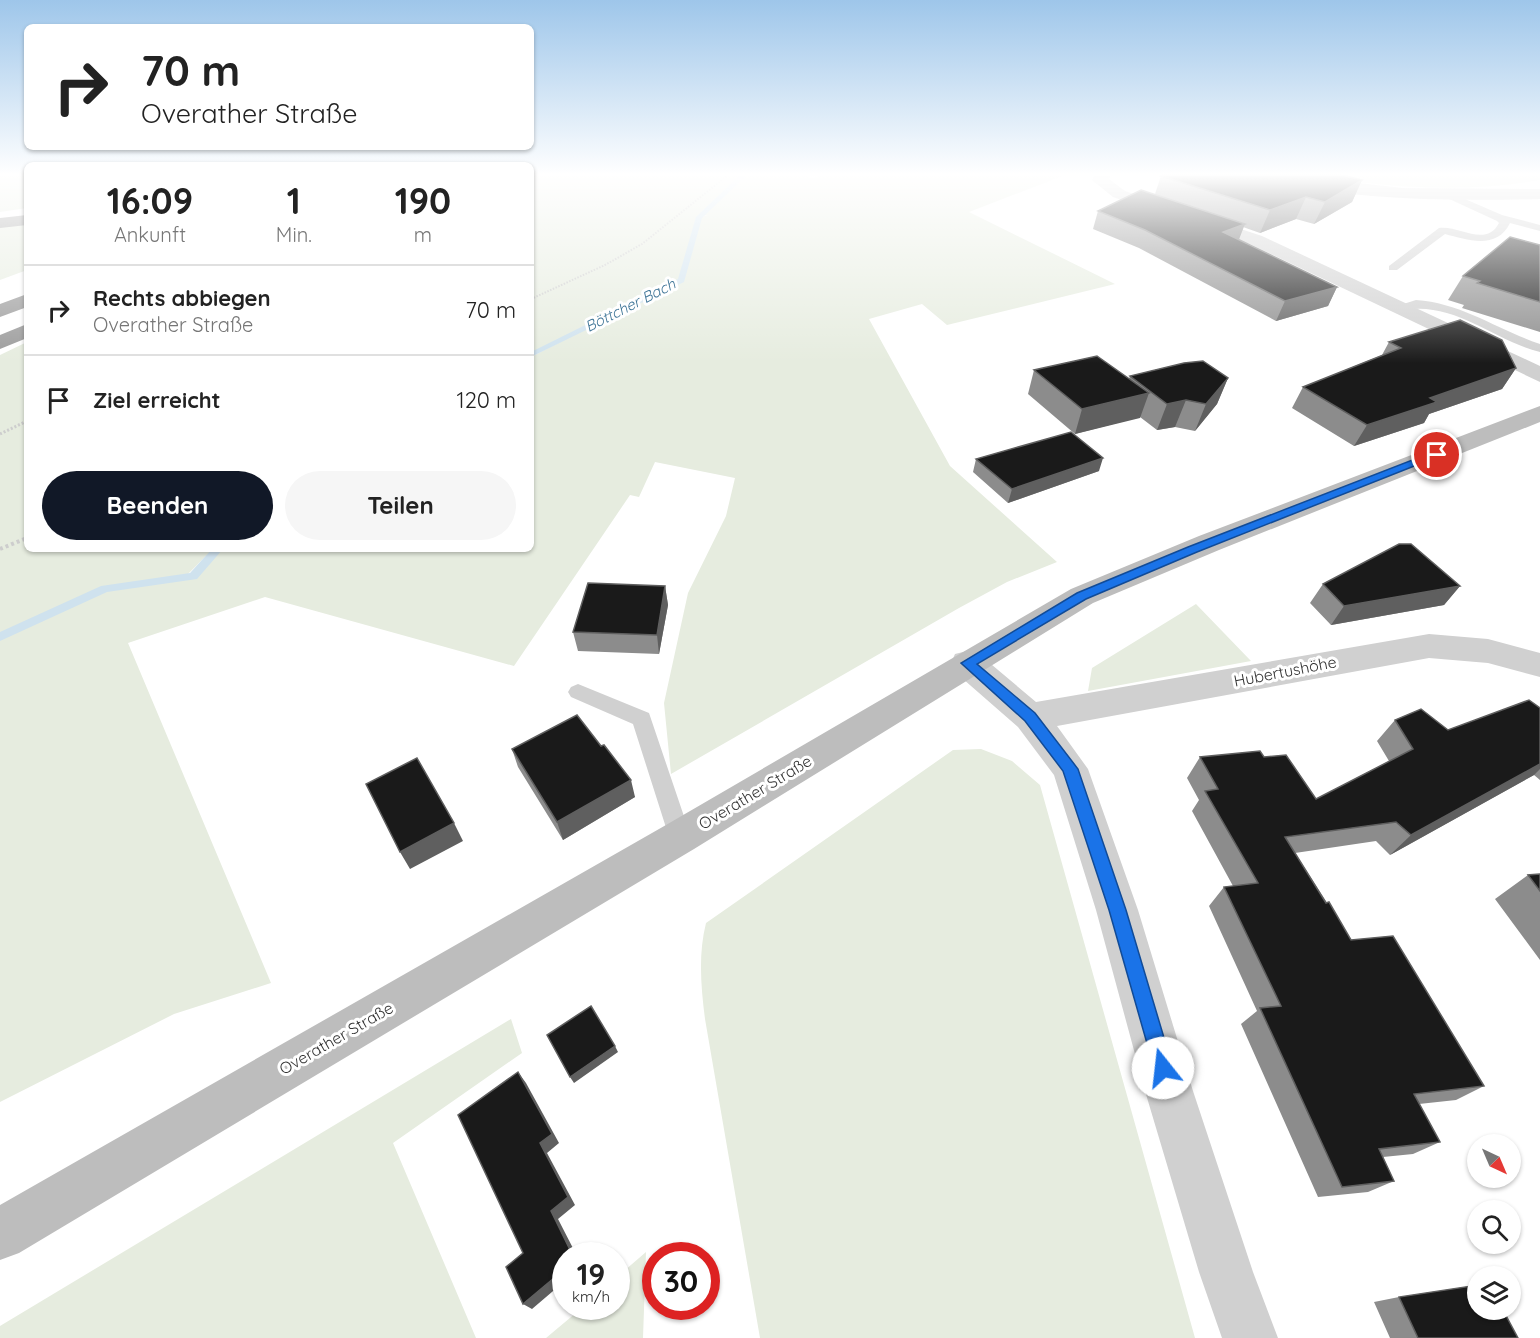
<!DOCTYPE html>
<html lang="de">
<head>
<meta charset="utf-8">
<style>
	:root { --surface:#fff; --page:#f6f6f6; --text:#222; --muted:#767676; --line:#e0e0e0; --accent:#111827 }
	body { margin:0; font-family:Quicksand,sans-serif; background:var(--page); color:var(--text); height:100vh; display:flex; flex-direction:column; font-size:22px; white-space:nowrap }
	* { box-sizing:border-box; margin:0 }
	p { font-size:20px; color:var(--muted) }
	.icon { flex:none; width:33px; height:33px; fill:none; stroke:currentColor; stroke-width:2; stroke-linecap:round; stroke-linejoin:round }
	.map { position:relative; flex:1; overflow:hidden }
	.panel { position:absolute; left:24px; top:162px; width:510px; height:390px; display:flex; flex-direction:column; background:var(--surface); border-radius:9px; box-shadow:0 2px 4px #0004 }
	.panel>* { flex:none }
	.banner { position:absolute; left:24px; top:24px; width:510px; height:126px; border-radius:9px; box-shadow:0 2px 4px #0004; background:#fff; color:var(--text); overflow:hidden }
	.needle { width:39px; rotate:136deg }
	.tools { position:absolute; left:1467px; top:1134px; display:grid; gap:12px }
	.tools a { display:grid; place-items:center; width:54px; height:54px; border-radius:50%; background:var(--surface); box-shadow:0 2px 4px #0004; font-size:30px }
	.speed { position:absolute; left:552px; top:1242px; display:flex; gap:12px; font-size:30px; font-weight:700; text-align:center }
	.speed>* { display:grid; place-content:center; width:78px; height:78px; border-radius:50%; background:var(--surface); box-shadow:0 2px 4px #0004; line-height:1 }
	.speed small { font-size:15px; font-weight:400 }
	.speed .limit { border:9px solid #d22; background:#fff; color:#111 }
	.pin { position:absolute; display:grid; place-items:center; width:51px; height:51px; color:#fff; margin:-26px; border:3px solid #fff; border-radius:50%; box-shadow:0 2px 6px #0007 }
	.me { position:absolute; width:66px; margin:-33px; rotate:344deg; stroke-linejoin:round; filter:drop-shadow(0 0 4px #0008) }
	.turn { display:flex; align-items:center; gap:21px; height:126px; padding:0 18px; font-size:27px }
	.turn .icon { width:78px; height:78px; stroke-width:2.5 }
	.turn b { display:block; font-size:42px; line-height:51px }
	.eta { display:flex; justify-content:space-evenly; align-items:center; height:102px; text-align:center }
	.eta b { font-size:36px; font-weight:700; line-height:42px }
	.primary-button { display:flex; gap:12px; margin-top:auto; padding:12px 18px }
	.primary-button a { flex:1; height:69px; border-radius:36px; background:var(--accent); color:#fff; font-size:24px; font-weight:700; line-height:69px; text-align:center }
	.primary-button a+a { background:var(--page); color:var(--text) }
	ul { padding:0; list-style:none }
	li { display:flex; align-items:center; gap:18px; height:90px; padding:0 18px; border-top:2px solid var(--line) }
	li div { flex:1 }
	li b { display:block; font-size:22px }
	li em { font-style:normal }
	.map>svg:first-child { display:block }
	.green { fill:#e6ecdf }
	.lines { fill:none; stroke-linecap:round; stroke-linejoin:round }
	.stream { fill:#cfe2ee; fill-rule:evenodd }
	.path-far2 { stroke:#cdcdcd; stroke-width:2; stroke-dasharray:1.5 1.5; stroke-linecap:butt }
	.path-far1 { stroke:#cdcdcd; stroke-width:3; stroke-dasharray:2 2; stroke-linecap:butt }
	.path { stroke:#cdcdcd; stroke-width:4; stroke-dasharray:3 3; stroke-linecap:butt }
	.service { fill:#d0d0d0; fill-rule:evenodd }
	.minor { fill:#d0d0d0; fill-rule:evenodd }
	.secondary { fill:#bdbdbd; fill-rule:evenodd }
	.motorway { fill:#9a9a9a; fill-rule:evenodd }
	.wall { fill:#8c8c8c }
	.shaded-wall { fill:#5f5f5f }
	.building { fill:#1a1a1a; stroke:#5f5f5f; stroke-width:1.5 }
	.route { fill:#1a73e8; stroke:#114b97; stroke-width:1.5 }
	.labels { text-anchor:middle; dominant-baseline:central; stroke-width:6; stroke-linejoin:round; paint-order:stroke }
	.far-water-label { font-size:15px; font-style:italic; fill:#3f7597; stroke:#fff }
	.street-label { font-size:16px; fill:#333; stroke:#fff }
</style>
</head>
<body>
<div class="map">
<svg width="1540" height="1338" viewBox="0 0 1540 1338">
	<rect width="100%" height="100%" fill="#fff"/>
	<!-- green -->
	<path class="green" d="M0,175H27V208L0,212Z
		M531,175H811L809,177L814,178L819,175H1065L969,212L1115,284L947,325L922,304L869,319L950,466L1057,562L1007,582L959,608L671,774L664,703L688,593L726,516L735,478L655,462L639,497L630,495L514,666L265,597L128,643L271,983L174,1014L0,1102V638L104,591L193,576L220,549H531V357L684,279L701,217L708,215L697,217L679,279L531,354Z
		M1305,175H1540V180C1461,194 1384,187 1305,175Z
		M27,223V270L0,280V226Z
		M27,342V549H213L188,574L102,587L0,634V355Z
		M1196,604L1251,661L1088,691L1092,668Z
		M981,749L1012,761L1040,785L1195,1338H760L705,1019C701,987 698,955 706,923L953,750Z
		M511,1019L522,1053L393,1143L476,1338H0V1326Z
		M646,1252L643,1338H546L583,1307L616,1306L617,1277Z"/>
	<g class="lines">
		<!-- stream -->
		<path class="stream" d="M740,175H747L702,218L684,282L531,357V352L678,279L696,217Z
			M212,549H223L197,579L107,592L0,641V632L101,586L190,573Z"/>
		<!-- path-far2 -->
		<path class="path-far2" d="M531,299L605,265L642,244L728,175"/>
		<!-- path-far1 -->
		<path class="path-far1" d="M0,434L27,421"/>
		<!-- path -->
		<path class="path" d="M0,549L27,538"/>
		<!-- service -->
		<path class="service" d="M1445,193H1451L1502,215L1540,225V231L1510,223C1497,250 1468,240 1445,234L1397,270H1389V266L1439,228C1459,225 1486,248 1499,223L1497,221L1445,197Z
			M1416,300C1462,303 1498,330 1540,344V352C1492,340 1452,299 1400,311L1394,307Z
			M578,684L649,713L691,837L688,844L680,847L672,844L669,837L633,724L571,697L568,692L571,687Z"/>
		<!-- minor -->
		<path class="minor" d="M1095,175H1111L1109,179L1125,191L1262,236L1540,366V382L1250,244L1113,197L1092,180Z
			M1256,175H1290L1402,188L1540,189V199C1446,201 1350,201 1258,178Z
			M1429,634L1488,639L1540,653V677L1488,663L1429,658L1057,726L1088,769L1138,910L1193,1091L1253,1272L1278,1338H1222L1199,1272L1145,1091L1096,910L1054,775L1018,727L955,672L951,663L955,654L967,651L979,654L1036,702Z"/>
		<!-- secondary -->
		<path class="secondary" d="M1540,406V422L1219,550L1093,603L694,849L19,1253L0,1260V1205L666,825L1071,589L1199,536Z"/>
		<!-- motorway -->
		<path class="motorway" d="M27,215V225L0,228V218Z
			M27,294V307L0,317V304Z
			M27,324V338L0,349V335Z"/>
	</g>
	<!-- wall -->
	<path class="wall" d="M1161,176L1362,180L1352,202L1314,224L1296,219L1260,233L1243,227L1238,240L1337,287L1328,306L1276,321L1139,248L1093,229L1098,211L1155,194Z
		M1540,245V332L1462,308L1464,305L1448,300L1463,276Z
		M1389,342L1516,368L1502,389L1429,414L1424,423L1354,446L1292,408L1303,387L1382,355Z
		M1034,370L1129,379L1130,376L1228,378L1217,404L1195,431L1175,427L1157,430L1140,417L1075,434L1028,394Z
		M976,459L1099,471L1008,503L973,472Z
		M1323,584L1460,586L1444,605L1331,625L1310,603Z
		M665,586L668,605L659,654L578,651L573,632Z
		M1540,708V780L1534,775L1390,855L1376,841L1295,853L1351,940L1484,1086L1456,1100L1419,1104L1440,1142L1413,1154L1383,1157L1394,1181L1368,1192L1318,1197L1241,1024L1257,1011L1209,906L1224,887L1233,886L1192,811L1199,800L1187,778L1200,757H1264L1316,799L1389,761L1377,741L1395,720L1448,730Z
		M601,746L635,797L563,840L518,767L512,749Z
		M1540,874V960L1495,899L1528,875Z
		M1399,1297L1518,1338H1390L1374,1302Z"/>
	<!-- shaded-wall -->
	<path class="shaded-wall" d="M1362,180L1352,202L1314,224L1325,202Z
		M1306,197L1296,219L1260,233L1270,210Z
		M1245,224L1238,242L1223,232Z
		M1337,287L1328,306L1276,321L1285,301Z
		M1516,368L1502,389L1429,414L1424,423L1354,446L1367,425L1430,398Z
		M1228,378L1217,404L1195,431L1206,404Z
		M1149,393L1140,418L1075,434L1082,409Z
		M1186,400L1175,427L1157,430L1167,404Z
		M1103,458L1099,471L1008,503L1012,489Z
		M665,586L668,605L659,654L657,635Z
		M1460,586L1444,605L1331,625L1344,606Z
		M1540,764V769L1534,775L1390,855L1411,835Z
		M631,780L635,797L563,840L557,822Z
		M454,823L463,841L410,869L400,852Z
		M615,1046L618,1052L574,1083L570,1077Z
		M518,1072L526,1083L559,1143L547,1153L575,1205L558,1219L577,1256H573L551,1211L540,1143Z
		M566,1268V1280L532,1309L523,1304Z"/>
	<!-- building -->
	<path class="building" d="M1163,175H1342L1362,180L1325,202L1306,197L1270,210L1161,176Z
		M1141,190L1245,224L1223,232L1337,287L1285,301L1145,230L1098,211Z
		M1510,237L1540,245V302L1477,283L1480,281L1463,276Z
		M1460,320L1502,340L1516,368L1430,398L1437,402L1367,425L1303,387L1401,348L1389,342Z
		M1097,356L1149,393L1082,409L1034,370Z
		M1203,361L1228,378L1206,404L1186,400L1167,404L1130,376L1184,363Z
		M1071,432L1103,458L1012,489L976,459Z
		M1399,544H1411L1460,586L1344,606L1323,584Z
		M588,583L665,586L657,635L573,632Z
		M1529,700L1540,708V764L1411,835L1396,822L1285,837L1326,903L1329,902L1351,940L1393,936L1484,1086L1414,1094L1440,1142L1379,1149L1394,1181L1342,1187L1260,1008L1281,1006L1224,887L1258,883L1205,791L1218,789L1200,757L1260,751L1264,757L1286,755L1316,799L1413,749L1395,720L1421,709L1448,730Z
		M577,715L601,746L604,745L631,780L557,822L512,749Z
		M417,758L454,823L400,852L366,784Z
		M1540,874V891L1528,875Z
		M591,1006L615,1046L570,1077L547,1035Z
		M518,1072L552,1134L540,1143L568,1197L551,1211L573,1256H566V1268L523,1304L506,1267L523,1253L458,1115Z
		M1478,1285V1310H1503L1518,1338H1418L1399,1297Z"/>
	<!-- sky -->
	<linearGradient id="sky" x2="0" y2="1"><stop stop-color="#9ec6ea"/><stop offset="0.48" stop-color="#fff"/><stop offset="1" stop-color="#fff" stop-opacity="0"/></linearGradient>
	<rect width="1540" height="363" fill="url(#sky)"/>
	<!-- route -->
	<path class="route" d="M1433,452L1442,455L1197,552L1086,599L977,664L1035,713L1078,769L1126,910L1173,1068L1170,1075L1163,1078L1156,1075L1109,910L1063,771L1025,721L961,663L1077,593L1188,547Z"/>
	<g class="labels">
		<!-- far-water labels -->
		<g class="far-water-label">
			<text transform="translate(630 305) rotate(-27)">Böttcher Bach</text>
		</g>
		<!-- street labels -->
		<g class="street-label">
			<text transform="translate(1285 671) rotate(-11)">Hubertushöhe</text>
			<text transform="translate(755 792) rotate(-31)">Overather Straße</text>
			<text transform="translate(336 1038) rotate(-30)">Overather Straße</text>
		</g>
	</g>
</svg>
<div class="tools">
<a><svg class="needle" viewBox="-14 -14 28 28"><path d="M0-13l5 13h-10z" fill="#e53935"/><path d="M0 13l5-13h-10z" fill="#767676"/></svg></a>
<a><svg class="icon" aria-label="search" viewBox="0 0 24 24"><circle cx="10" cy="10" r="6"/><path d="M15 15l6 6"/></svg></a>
<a><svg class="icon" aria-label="layers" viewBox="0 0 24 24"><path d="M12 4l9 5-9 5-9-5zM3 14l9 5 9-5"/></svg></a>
</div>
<div class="speed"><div>19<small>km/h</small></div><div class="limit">30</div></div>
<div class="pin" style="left:1437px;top:455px;background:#d93025"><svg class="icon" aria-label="arrive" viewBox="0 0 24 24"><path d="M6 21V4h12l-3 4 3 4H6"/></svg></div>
<svg class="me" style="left:1163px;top:1068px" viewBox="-20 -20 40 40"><circle r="19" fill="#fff"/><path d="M0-13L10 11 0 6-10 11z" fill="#1a73e8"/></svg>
<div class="banner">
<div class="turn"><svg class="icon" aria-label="right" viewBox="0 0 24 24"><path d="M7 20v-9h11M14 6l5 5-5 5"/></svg><div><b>70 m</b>Overather Straße</div></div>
</div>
<section class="panel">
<div class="eta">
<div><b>16:09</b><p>Ankunft</p></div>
<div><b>1</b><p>Min.</p></div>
<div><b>190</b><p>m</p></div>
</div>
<ul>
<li><svg class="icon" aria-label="right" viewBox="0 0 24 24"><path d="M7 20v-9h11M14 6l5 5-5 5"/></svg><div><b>Rechts abbiegen</b><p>Overather Straße</p></div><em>70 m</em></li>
<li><svg class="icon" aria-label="arrive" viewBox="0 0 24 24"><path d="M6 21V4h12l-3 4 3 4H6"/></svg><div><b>Ziel erreicht</b></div><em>120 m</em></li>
</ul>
<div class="primary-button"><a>Beenden</a><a>Teilen</a></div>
</section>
</div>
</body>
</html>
